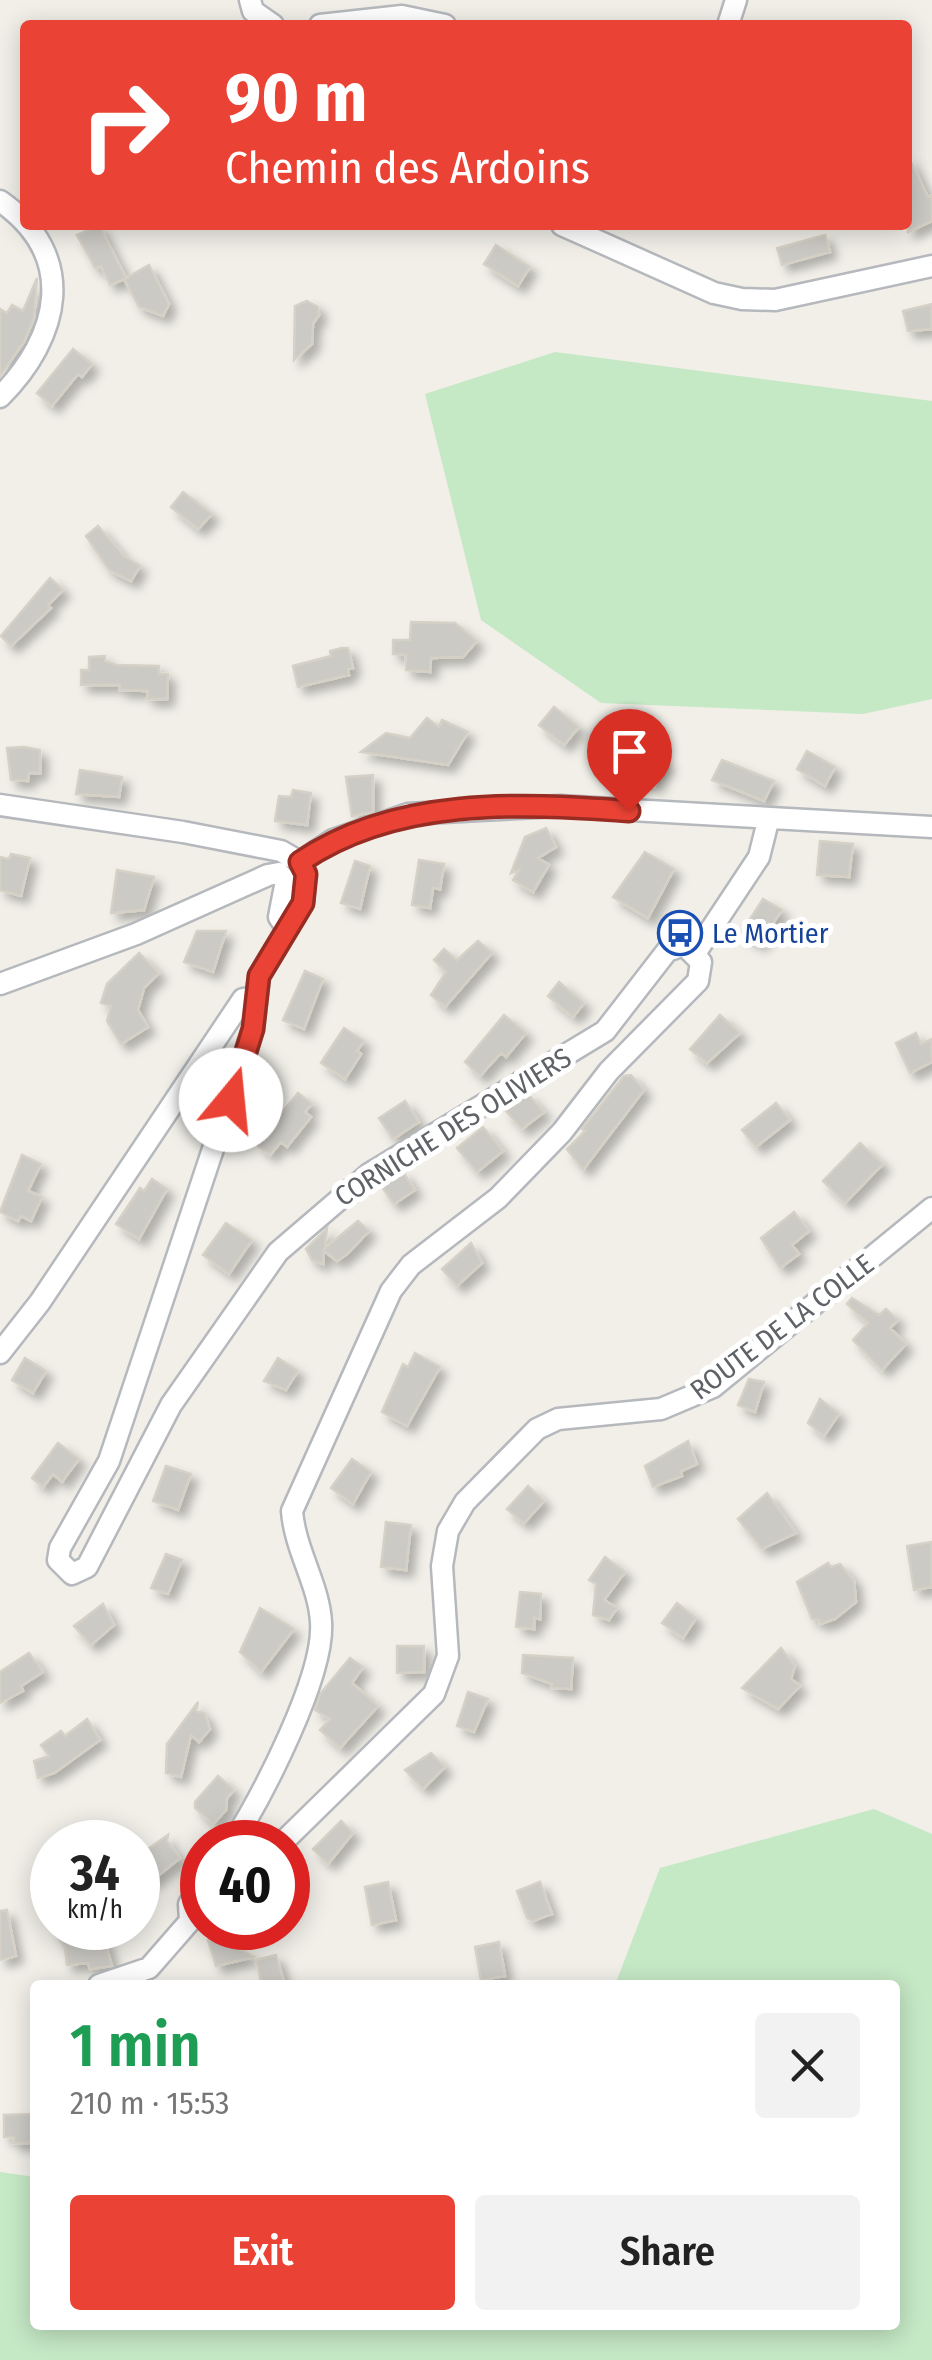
<!DOCTYPE html>
<html lang="en">
<head>
<meta charset="utf-8">
<style>
	:root { --surface:#fff; --page:#f2f2f2; --text:#222; --muted:#767676; --accent:#ea4335 }
	body { margin:0; font-family:"Fira Sans Condensed",sans-serif; background:var(--page); color:var(--text); height:100vh; display:flex; flex-direction:column; font-size:38px; white-space:nowrap }
	* { box-sizing:border-box; margin:0 }
	p { font-size:32px; color:var(--muted) }
	.icon { flex:none; width:55px; height:55px; fill:none; stroke:currentColor; stroke-width:2; stroke-linecap:round; stroke-linejoin:round }
	.map { position:relative; flex:1; overflow:hidden }
	.drawer { position:absolute; left:30px; top:1980px; width:870px; height:350px; display:flex; flex-direction:column; background:var(--surface); border-radius:10px; box-shadow:0 5px 25px #0003 }
	.drawer>* { flex:none }
	.hud { position:absolute; left:20px; top:20px; width:892px; height:210px; border-radius:10px; box-shadow:0 5px 25px #0003; background:#ea4335; color:#fff; overflow:hidden }
	.speed { position:absolute; left:30px; top:1820px; display:flex; gap:20px; font-size:50px; font-weight:700; text-align:center }
	.speed>* { display:grid; place-content:center; width:130px; height:130px; border-radius:50%; background:var(--surface); box-shadow:0 5px 25px #0003; line-height:1 }
	.speed small { font-size:25px; font-weight:400 }
	.speed .limit { border:15px solid #d22; background:#fff; color:#111 }
	.pin { position:absolute; display:grid; place-items:center; width:85px; height:85px; color:#fff; margin:-102px -42px; border-radius:50% 50% 50% 0; rotate:-45deg; box-shadow:0 0 10px #0007 }
	.pin .icon { rotate:45deg }
	.me { position:absolute; width:110px; margin:-55px; rotate:17deg; stroke-linejoin:round; filter:drop-shadow(0 0 8px #0008) }
	.turn { display:flex; align-items:center; gap:35px; height:210px; padding:0 40px; font-size:45px }
	.turn .icon { width:130px; height:130px; stroke-width:2.5 }
	.turn b { display:block; font-size:70px; line-height:85px }
	.round { display:grid; place-items:center; flex:none; width:105px; height:105px; border-radius:10px; background:var(--page) }
	.headline { display:flex; align-items:center; justify-content:space-between; height:170px; padding:0 40px }
	h1 { font-size:60px; font-weight:600; line-height:75px; color:#1e9e55 }
	.button { display:flex; gap:20px; margin-top:auto; padding:20px 40px }
	.button a { flex:1; height:115px; border-radius:10px; background:var(--accent); color:#fff; font-size:40px; font-weight:600; line-height:115px; text-align:center }
	.button a+a { background:var(--page); color:var(--text) }
	.map>svg:first-child { display:block }
	.green { fill:#c5e8c5 }
	.building { fill:#cccac5; stroke:#d6d1c6; stroke-width:2.5; filter:url(#shadow) }
	.lines { fill:none; stroke-linecap:round; stroke-linejoin:round }
	.minor-casing { stroke:#b5b8bc; stroke-width:25 }
	.minor { stroke:#fff; stroke-width:20 }
	.route-casing { stroke:#982c22; stroke-width:25 }
	.route { stroke:#ea4335; stroke-width:18 }
	.labels { text-anchor:middle; dominant-baseline:central; stroke-width:10; stroke-linejoin:round; paint-order:stroke }
	.transit-label { font-size:28px; fill:#164399; stroke:#fff; text-anchor:start }
	.street-label { font-size:28px; fill:#5f6368; stroke:#fff }
</style>
</head>
<body>
<div class="map">
<svg width="932" height="2360" viewBox="0 0 932 2360">
	<defs>
		<filter id="shadow"><feDropShadow dx="7" dy="7" stdDeviation="5" flood-color="#0004"/></filter>
	</defs>
	<rect width="100%" height="100%" fill="#f1efe8"/>
	<!-- green -->
	<path class="green" d="M555,352L932,401V699L863,714L601,703L481,620L425,394Z
		M874,1809L932,1834V2360H0V2172L35,2177V2325H895V1985H615L660,1868Z"/>
	<!-- building -->
	<path class="building" d="M908,156L928,197L932,196V221L908,232Z
		M99,225L126,278L149,265L169,304L163,316L139,307L124,279L110,285L101,266L95,268L77,235Z
		M825,235L830,252L782,265L777,248Z
		M496,245L530,267L518,286L484,264Z
		M37,278L34,319L24,342L0,376V309L7,313L12,305L23,311Z
		M307,301L318,307L319,315L313,324L312,344L294,360L295,306Z
		M932,304V329L908,331L903,311Z
		M73,349L92,364L82,377L78,374L52,406L37,393Z
		M183,492L212,514L198,529L171,507Z
		M98,526L124,556L140,566L131,581L109,570L86,536Z
		M50,578L63,590L48,605L51,608L11,646L1,636Z
		M411,622L455,623L477,641L463,657L431,658L430,672L406,670V655L393,654V640H410Z
		M342,648H348L353,668L348,669L349,675L298,687L293,666L331,656L330,651Z
		M105,656V661L116,665L159,666V674H168L167,699H147L148,691L120,690V685H81V670H89V657Z
		M554,707L579,727L564,745L539,725Z
		M427,718L439,727L442,720L468,732L448,765L361,752L386,733L410,738Z
		M636,744L668,763L654,787L622,768Z
		M24,747L40,750V773H29L28,781L11,780L7,748Z
		M807,751L835,767L825,786L797,769Z
		M722,760L774,781L764,801L712,780Z
		M80,770L122,777L119,797L76,794Z
		M373,775V812L352,816L346,777Z
		M293,790L311,793L307,825L275,821L279,796L291,797Z
		M546,828L556,847L538,858L549,865L533,892L513,880L519,870L511,873L525,837Z
		M820,841L853,844L849,877L817,875Z
		M645,852L674,869L648,918L613,897Z
		M11,854L30,858L21,896L0,890V857L9,859Z
		M419,860L444,864L440,889L433,888L430,908L412,905Z
		M355,861L370,866L360,909L341,903Z
		M117,870L154,877L144,910L111,913Z
		M763,899L782,910L759,944L741,933Z
		M197,931H226L213,972L184,962Z
		M478,941L492,953L445,1007L431,995L446,972L434,960L444,949L457,960Z
		M139,953L159,973L144,988L138,1010L148,1027L121,1044L107,1021L111,1006L101,1003L107,984Z
		M305,971L323,979L304,1029L283,1020Z
		M559,982L584,1003L573,1017L548,996Z
		M504,1015L526,1033L506,1057L501,1053L480,1076L465,1062Z
		M720,1015L740,1033L707,1063L690,1049Z
		M344,1028L364,1041L357,1051L361,1054L345,1079L321,1063Z
		M916,1033L921,1044L932,1039V1062L910,1073L896,1043Z
		M631,1075L644,1090L583,1170L567,1149L585,1131L582,1129L624,1076Z
		M298,1093L312,1104L305,1112L311,1117L287,1147L281,1142L270,1155L256,1144Z
		M528,1094L544,1112L522,1129L505,1110Z
		M405,1101L419,1122L393,1139L379,1118Z
		M776,1103L790,1120L756,1147L742,1130Z
		M483,1127L503,1151L477,1172L457,1148Z
		M860,1143L883,1164L845,1203L823,1181Z
		M22,1155L41,1164L28,1191L42,1197L31,1221L21,1216L18,1221L0,1212Z
		M403,1172L415,1190L394,1204L382,1187Z
		M152,1179L167,1189L139,1239L116,1224L140,1188L144,1191Z
		M794,1212L809,1231L792,1245L799,1254L780,1268L761,1238Z
		M358,1221L369,1231L347,1254L337,1261L324,1251L323,1264L312,1260L306,1249L327,1228L325,1248Z
		M226,1223L252,1240L229,1274L203,1255Z
		M471,1243L482,1263L457,1286L442,1269Z
		M852,1298L879,1315L886,1309L898,1320L890,1328L906,1344L882,1370L853,1340L868,1323L847,1304Z
		M415,1353L440,1367L407,1426L382,1412L403,1364L408,1367Z
		M25,1358L46,1371L33,1393L12,1380Z
		M278,1358L298,1371L286,1390L264,1381Z
		M749,1379L764,1382L755,1412L738,1405Z
		M820,1399L839,1414L824,1436L808,1423Z
		M688,1441L697,1464L681,1471L682,1476L653,1487L645,1466Z
		M58,1443L79,1459L62,1482L53,1474L43,1487L32,1478Z
		M352,1459L371,1472L353,1504L331,1488Z
		M166,1466L191,1474L178,1510L153,1501Z
		M528,1486L544,1501L524,1523L507,1509Z
		M767,1493L796,1533L762,1549L738,1519Z
		M386,1522L411,1525L406,1570L381,1567Z
		M932,1542V1587L914,1590L907,1546Z
		M166,1554L182,1560L168,1594L151,1588Z
		M605,1557L625,1572L604,1600L617,1608L609,1620L593,1615L596,1584L589,1580Z
		M828,1563L831,1567L840,1564L854,1581L856,1602L835,1619L820,1624V1620L812,1619L797,1582Z
		M520,1592L541,1594L540,1619L534,1618V1629L516,1627Z
		M677,1603L696,1618L683,1638L662,1623Z
		M103,1604L114,1625L91,1645L74,1626Z
		M260,1608L294,1629L261,1672L240,1652Z
		M397,1646H424V1672L397,1673Z
		M781,1648L795,1666L791,1679L800,1686L778,1709L742,1688Z
		M29,1653L43,1672L21,1686L23,1691L0,1703V1672Z
		M523,1655L573,1658L571,1689L552,1688V1684L522,1673Z
		M350,1658L363,1667L352,1683L378,1706L340,1748L320,1730L330,1719L315,1710L320,1694Z
		M468,1692L488,1699L474,1732L457,1726Z
		M198,1702L196,1711L204,1713L210,1729L199,1742L191,1735L181,1777L166,1773L167,1744Z
		M87,1719L100,1740L54,1773L38,1778L34,1761L49,1756L41,1745L61,1731L65,1736Z
		M431,1753L445,1767L423,1789L405,1770Z
		M218,1776L234,1790L227,1798L226,1810L213,1824L195,1808V1802Z
		M341,1821L353,1833L328,1864L313,1849Z
		M168,1835L167,1841L180,1858L149,1883L138,1869V1856Z
		M388,1882L396,1920L372,1925L365,1887Z
		M540,1882L552,1914L533,1921L527,1918L517,1891Z
		M7,1910L16,1956L0,1960V1911Z
		M53,1928H76L86,1944L104,1938L112,1966L90,1969L88,1963L67,1965L65,1949Z
		M218,1937L254,1957L216,1966L208,1940Z
		M499,1942L505,1976L481,1980L475,1947Z
		M276,1955L285,1985H262L256,1960Z
		M35,2114V2143H14V2137H4V2115Z"/>
	<g class="lines">
		<defs>
			<path id="minor" d="M250,0L253,11L273,25
				M320,25L402,16L445,25
				M728,25L736,0
				M0,201C79,256 60,337 0,397
				M562,225L714,293L742,299L775,300L932,266
				M0,805L183,832L281,851L300,862L305,874L303,903L259,976L253,1029L109,1461L60,1548L58,1560L72,1574L87,1567L171,1405L278,1252L369,1174L605,1031L667,951L684,945L701,962L698,981L609,1071L562,1132L498,1198L411,1265L391,1291L292,1511C295,1550 319,1585 321,1622C325,1676 262,1796 233,1842
				M300,862L333,840L408,814L480,810L560,806L932,827
				M696,952L759,857L768,821
				M0,984L136,934L268,875L279,873L286,881L279,917L287,929
				M0,1353L40,1302L243,999L255,997
				M283,1842L434,1694L448,1656L442,1566L448,1531L465,1502L537,1429L558,1419L661,1409L713,1387L932,1208
				M190,1921L189,1904L202,1884
				M99,1985L149,1968L190,1921"/>
		</defs>
		<!-- minor casing -->
		<use href="#minor" class="minor-casing"/>
		<!-- minor -->
		<use href="#minor" class="minor"/>
	</g>
	<g class="lines">
		<defs>
			<path id="route" d="M231,1100L253,1029L259,976L303,903L306,874L300,862C395,797 518,803 629,811"/>
		</defs>
		<!-- route casing -->
		<use href="#route" class="route-casing"/>
		<!-- route -->
		<use href="#route" class="route"/>
	</g>
	<!-- icons -->
	<defs>
		<symbol id="bus-ring" viewBox="-11 -11 22 22"><circle r="9.5" fill="#fff" stroke="#1a4fb4" stroke-width="1.5"/><path d="M-5-6H5V4H4V6H2V4H-2V6H-4V4H-5ZM-3.5-4V0h7V-4ZM-3.5 1.2v1.5H-2V1.2ZM2 1.2v1.5H3.5V1.2Z" fill="#1a4fb4"/></symbol>
	</defs>
	<g fill-rule="evenodd">
		<use href="#bus-ring" x="655" y="908" width="50" height="50"/>
	</g>
	<g class="labels">
		<!-- transit labels -->
		<g class="transit-label">
			<text x="712" y="933">Le Mortier</text>
		</g>
		<!-- street labels -->
		<g class="street-label">
			<text transform="translate(453 1127) rotate(-32)">CORNICHE DES OLIVIERS</text>
			<text transform="translate(782 1327) rotate(-37)">ROUTE DE LA COLLE</text>
		</g>
	</g>
</svg>
<div class="speed"><div>34<small>km/h</small></div><div class="limit">40</div></div>
<div class="pin" style="left:629px;top:811px;background:#d93025"><svg class="icon" aria-label="arrive" viewBox="0 0 24 24"><path d="M6 21V4h12l-3 4 3 4H6"/></svg></div>
<svg class="me" style="left:231px;top:1100px" viewBox="-20 -20 40 40"><circle r="19" fill="#fff"/><path d="M0-13L10 11 0 6-10 11z" fill="#ea4335"/></svg>
<div class="hud">
<div class="turn"><svg class="icon" aria-label="right" viewBox="0 0 24 24"><path d="M7 20v-9h11M14 6l5 5-5 5"/></svg><div><b>90 m</b>Chemin des Ardoins</div></div>
</div>
<section class="drawer">
<div class="headline"><div><h1>1 min</h1><p>210 m · 15:53</p></div><a class="round"><svg class="icon" aria-label="close" viewBox="0 0 24 24"><path d="M6 6l12 12M18 6L6 18"/></svg></a></div>
<div class="button"><a>Exit</a><a>Share</a></div>
</section>
</div>
</body>
</html>
